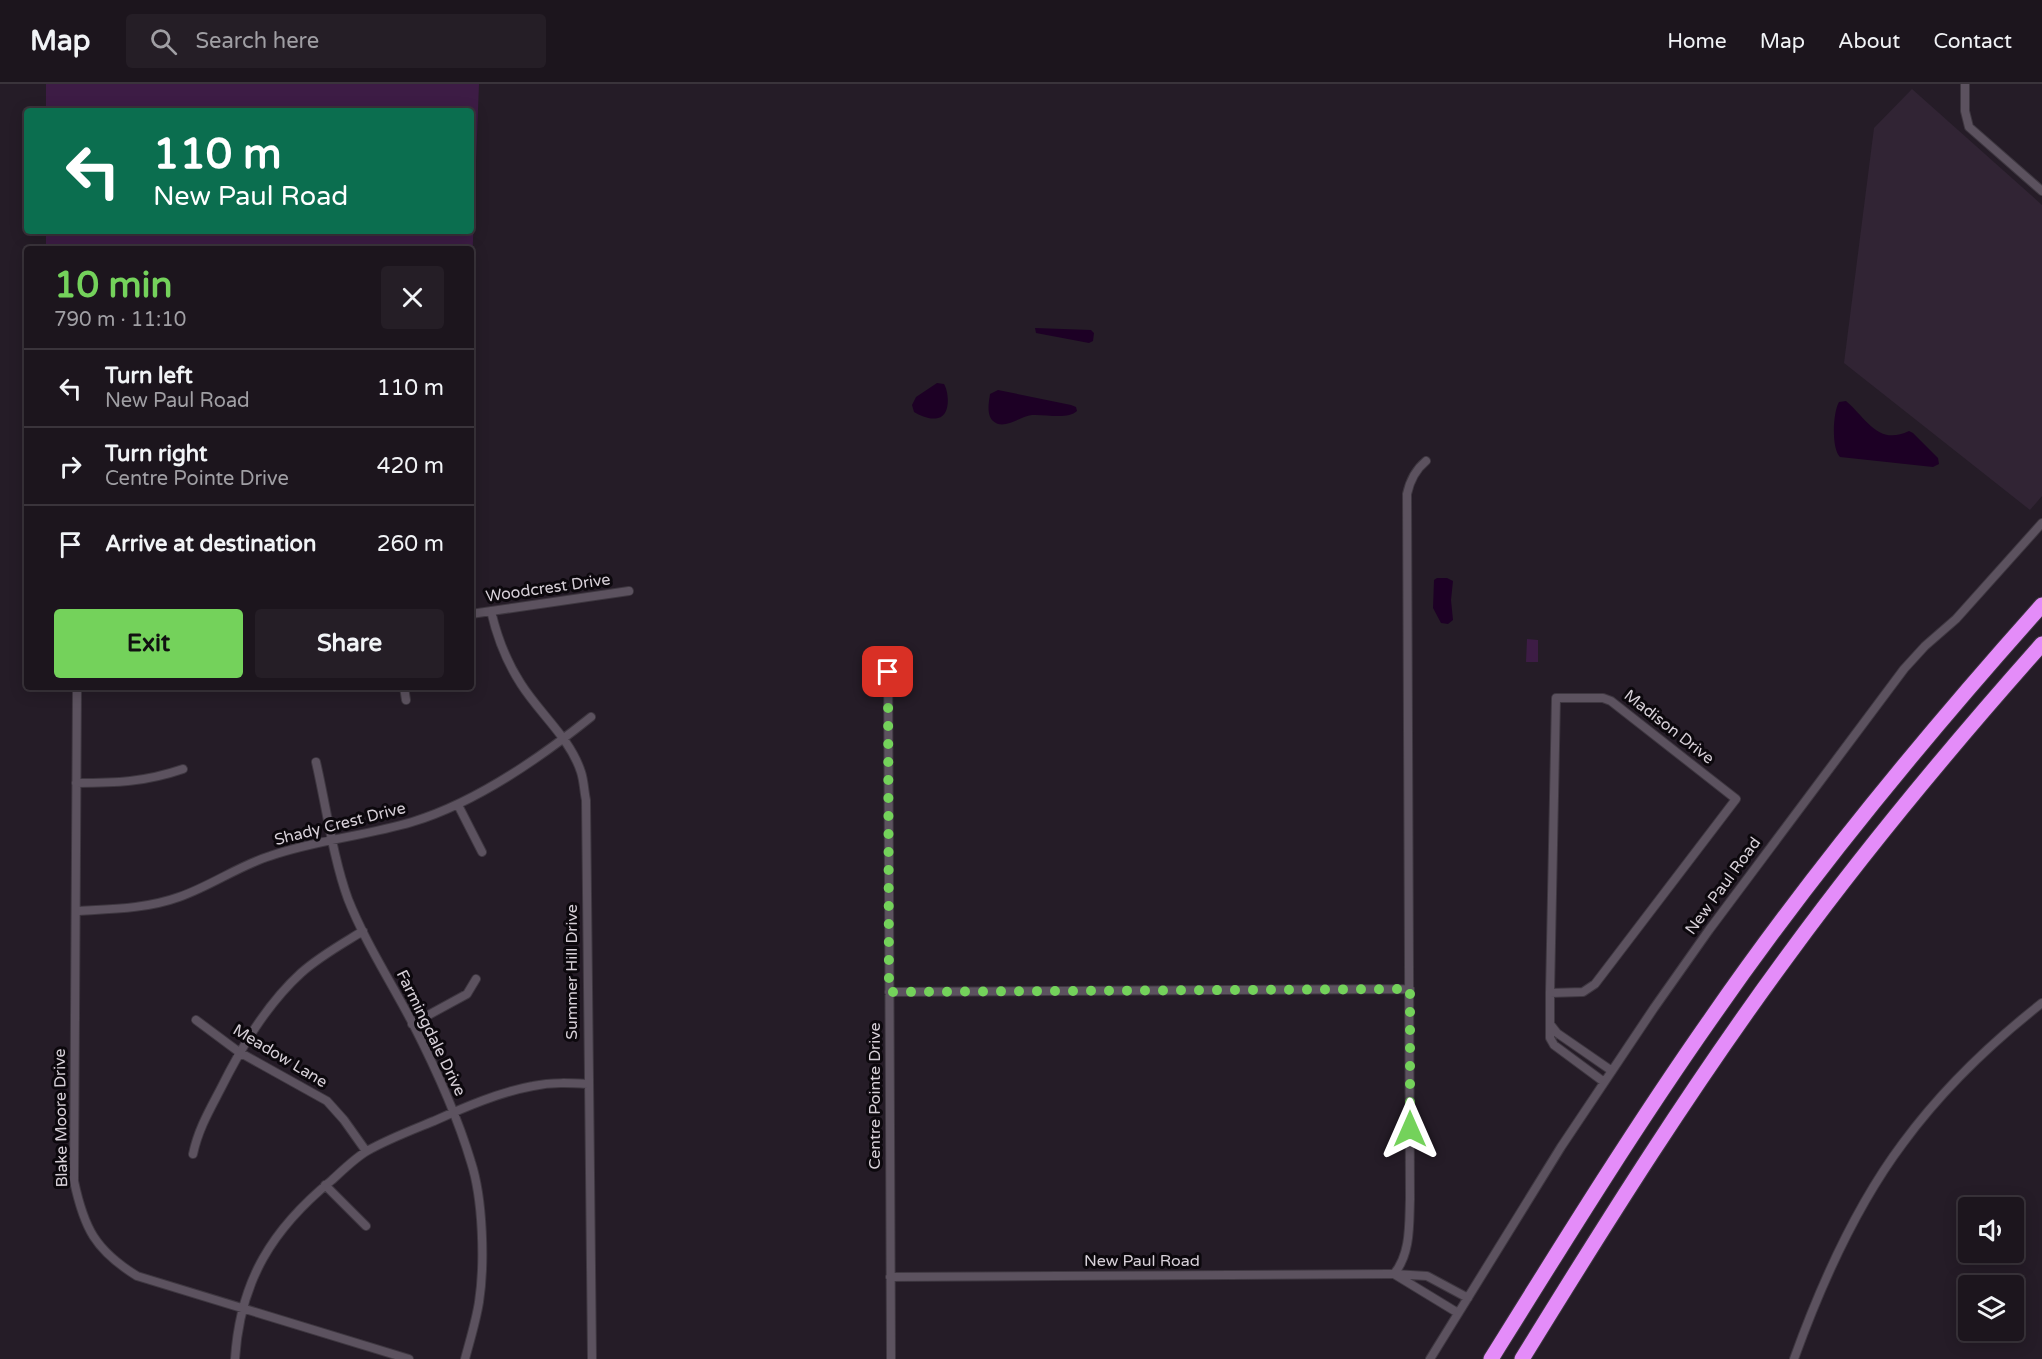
<!DOCTYPE html>
<html lang="en">
<head>
<meta charset="utf-8">
<style>
	:root { --surface:#1c151d; --page:#251e26; --text:#f1f3f6; --muted:#a09fa4; --line:#3a343b; --accent:#74d25b }
	body { margin:0; font-family:"Varela Round",sans-serif; background:var(--page); color:var(--text); height:100vh; display:flex; flex-direction:column; font-size:22px; white-space:nowrap }
	* { box-sizing:border-box; margin:0 }
	p { font-size:20px; color:var(--muted) }
	.icon { flex:none; width:33px; height:33px; fill:none; stroke:currentColor; stroke-width:2; stroke-linecap:round; stroke-linejoin:round }
	.map { position:relative; flex:1; overflow:hidden }
	.details { position:absolute; left:24px; top:162px; width:450px; height:444px; display:flex; flex-direction:column; background:var(--surface); border-radius:6px; box-shadow:0 3px 15px #0003,0 0 0 2px var(--line) }
	.details>* { flex:none }
	.guide { position:absolute; left:24px; top:24px; width:450px; height:126px; border-radius:6px; box-shadow:0 3px 15px #0003,0 0 0 2px var(--line); background:#0b6e4f; color:#fff; overflow:hidden }
	.tools { position:absolute; left:1958px; top:1113px; display:grid; gap:12px }
	.tools a { display:grid; place-items:center; width:66px; height:66px; border-radius:6px; background:var(--surface); box-shadow:0 3px 15px #0003,0 0 0 2px var(--line); font-size:30px }
	.pin { position:absolute; display:grid; place-items:center; width:51px; height:51px; color:#fff; margin:-26px; border-radius:12px; box-shadow:0 3px 9px #0006 }
	.me { position:absolute; width:66px; margin:-33px; rotate:0deg; stroke-linejoin:round; filter:drop-shadow(0 0 4px #0008) }
	.turn { display:flex; align-items:center; gap:21px; height:126px; padding:0 30px; font-size:27px }
	.turn .icon { width:78px; height:78px; stroke-width:2.5 }
	.turn b { display:block; font-size:42px; line-height:51px }
	.round { display:grid; place-items:center; flex:none; width:63px; height:63px; border-radius:6px; background:var(--page) }
	.overview { display:flex; align-items:center; justify-content:space-between; height:102px; padding:0 30px }
	h1 { font-size:36px; font-weight:700; line-height:45px; color:var(--accent) }
	.button { display:flex; gap:12px; margin-top:auto; padding:12px 30px }
	.button a { flex:1; height:69px; border-radius:6px; background:var(--accent); color:#111; font-size:24px; font-weight:700; line-height:69px; text-align:center }
	.button a+a { background:var(--page); color:var(--text) }
	ul { padding:0; list-style:none }
	li { display:flex; align-items:center; gap:18px; height:78px; padding:0 30px; border-top:2px solid var(--line) }
	li div { flex:1 }
	li b { display:block; font-size:22px }
	li em { font-style:normal }
	header { display:flex; align-items:center; gap:36px; box-sizing:border-box; height:84px; padding:0 30px; background:var(--surface); border-bottom:2px solid var(--line) }
	header strong { font-size:28px }
	nav { display:flex; gap:33px; margin-inline-start:auto; font-size:21px }
	.search { width:420px; height:54px; background:var(--page); display:flex; align-items:center; gap:15px; box-sizing:border-box; padding:0 21px; border-radius:6px; color:var(--muted); font-size:22px }
	.map>svg:first-child { display:block }
	.built { fill:#312434 }
	.green { fill:#3d1c45 }
	.water { fill:#1d0025 }
	.lines { fill:none; stroke-linecap:round; stroke-linejoin:round }
	.minor-casing { stroke:#3e3740; stroke-width:10 }
	.motorway-casing { stroke:#3e3740; stroke-width:17 }
	.minor { stroke:#5c525f; stroke-width:8 }
	.motorway { stroke:#e48cf9; stroke-width:15 }
	.route { stroke:#74d25b; stroke-width:10; stroke-dasharray:0 18 }
	.labels { text-anchor:middle; dominant-baseline:central; stroke-width:6; stroke-linejoin:round; paint-order:stroke }
	.street-label { font-size:16px; fill:#d7d0d8; stroke:#0c080d }
</style>
</head>
<body>
<header>
<strong>Map</strong>
<div class="search"><svg class="icon" aria-label="search" viewBox="0 0 24 24"><circle cx="10" cy="10" r="6"/><path d="M15 15l6 6"/></svg>Search here</div>
<nav><a>Home</a><a>Map</a><a>About</a><a>Contact</a></nav>
</header>
<div class="map">
<svg width="2042" height="1275" viewBox="0 0 2042 1275">
	<rect width="100%" height="100%" fill="#251c27"/>
	<!-- built -->
	<path class="built" d="M1912,5L2042,121V412L2030,426L1844,279L1874,44Z"/>
	<!-- green -->
	<path class="green" d="M46,0H479L471,208V165H46V147H471V27H46Z
		M1527,555L1538,556V578H1526Z"/>
	<!-- water -->
	<path class="water" d="M1035,244L1091,246L1094,249L1093,257L1089,259L1036,249Z
		M937,299L944,300C949,308 951,331 938,334C930,336 921,332 914,328L912,321L916,313Z
		M998,306L1071,321L1076,323L1077,327C1068,336 1045,330 1032,331C1020,332 1004,347 993,337C986,330 989,318 990,310Z
		M1846,317C1867,335 1878,362 1909,347L1913,349L1938,374L1939,380L1933,383L1840,373C1831,364 1833,328 1839,318Z
		M1437,494H1447L1453,497L1451,516L1453,536L1448,540L1441,539L1433,524L1434,496Z"/>
	<g class="lines">
		<defs>
			<path id="minor" d="M1965,0V27L1969,43L2042,107
				M491,527C497,553 506,577 521,600C540,630 570,654 581,688C584,697 584,707 586,716L592,1275
				M471,530L629,507
				M888,568L891,1275
				M77,603L74,1097C84,1144 95,1166 137,1192L409,1275
				M404,603L406,616
				M316,678C326,721 333,774 348,815C365,858 391,898 413,940C435,983 457,1031 471,1078C483,1115 485,1179 479,1218C476,1237 470,1256 465,1275
				M76,699C116,699 145,698 183,685
				M458,721L482,768
				M76,827C110,825 146,825 179,813C211,802 238,782 270,772C316,756 365,752 412,738C475,719 540,674 591,633
				M889,908L1410,905
				M196,936L239,968L327,1017L344,1036L366,1067
				M412,940L467,910L476,895
				M1550,940V909L1556,614H1603L1611,617L1736,715L1595,900L1583,908L1550,909
				M1604,998L1554,961L1550,954V940L1557,949L1612,987
				M193,1070C198,1046 209,1027 220,1006C241,964 266,921 301,889C320,872 342,860 363,847
				M325,1101L366,1142
				M890,1193L1389,1190H1394C1411,1169 1409,1141 1410,1115L1407,410C1410,396 1415,386 1426,377
				M1458,1229L1394,1190L1427,1192L1468,1214
				M235,1275C240,1197 272,1145 332,1096C343,1086 355,1074 367,1067C388,1055 412,1046 434,1037C465,1023 500,1008 533,1002C552,998 570,999 588,1000
				M1430,1275L1561,1063L1654,924L1709,846L1904,585L1925,562L1956,535L2042,439
				M1794,1275C1821,1200 1855,1123 1903,1059C1942,1006 1991,959 2042,919"/>
			<path id="motorway" d="M1491,1275C1562,1161 1633,1046 1710,936C1811,790 1924,653 2042,521
				M1522,1275C1607,1137 1693,1000 1789,870C1868,762 1954,659 2042,560"/>
		</defs>
		<!-- minor casing -->
		<use href="#minor" class="minor-casing"/>
		<!-- motorway casing -->
		<use href="#motorway" class="motorway-casing"/>
		<!-- minor -->
		<use href="#minor" class="minor"/>
		<!-- motorway -->
		<use href="#motorway" class="motorway"/>
	</g>
	<g class="lines">
		<!-- route -->
		<path class="route" d="M888,588L889,908L1410,905V1045"/>
	</g>
	<g class="labels">
		<!-- street labels -->
		<g class="street-label">
			<text transform="translate(548 504) rotate(-8)">Woodcrest Drive</text>
			<text transform="translate(1669 643) rotate(38)">Madison Drive</text>
			<text transform="translate(340 740) rotate(-14)">Shady Crest Drive</text>
			<text transform="translate(1723 802) rotate(-54)">New Paul Road</text>
			<text transform="translate(572 888) rotate(-90)">Summer Hill Drive</text>
			<text transform="translate(431 949) rotate(64)">Farmingdale Drive</text>
			<text transform="translate(280 972) rotate(31)">Meadow Lane</text>
			<text transform="translate(875 1012) rotate(-90)">Centre Pointe Drive</text>
			<text transform="translate(61 1034) rotate(-91)">Blake Moore Drive</text>
			<text x="1142" y="1177">New Paul Road</text>
		</g>
	</g>
</svg>
<div class="tools">
<a><svg class="icon" aria-label="sound" viewBox="0 0 24 24"><path d="M4 9h4l5-4v14l-5-4H4zM17 9q2 3 0 6"/></svg></a>
<a><svg class="icon" aria-label="layers" viewBox="0 0 24 24"><path d="M12 4l9 5-9 5-9-5zM3 14l9 5 9-5"/></svg></a>
</div>
<div class="pin" style="left:888px;top:588px;background:#d93025"><svg class="icon" aria-label="arrive" viewBox="0 0 24 24"><path d="M6 21V4h12l-3 4 3 4H6"/></svg></div>
<svg class="me" style="left:1410px;top:1045px" viewBox="-20 -20 40 40"><path d="M0-17L14 15 0 8-14 15z" fill="#74d25b" stroke="#fff" stroke-width="4"/></svg>
<div class="guide">
<div class="turn"><svg class="icon" aria-label="left" viewBox="0 0 24 24"><path d="M17 20v-9H6M10 6l-5 5 5 5"/></svg><div><b>110 m</b>New Paul Road</div></div>
</div>
<section class="details">
<div class="overview"><div><h1>10 min</h1><p>790 m · 11:10</p></div><a class="round"><svg class="icon" aria-label="close" viewBox="0 0 24 24"><path d="M6 6l12 12M18 6L6 18"/></svg></a></div>
<ul>
<li><svg class="icon" aria-label="left" viewBox="0 0 24 24"><path d="M17 20v-9H6M10 6l-5 5 5 5"/></svg><div><b>Turn left</b><p>New Paul Road</p></div><em>110 m</em></li>
<li><svg class="icon" aria-label="right" viewBox="0 0 24 24"><path d="M7 20v-9h11M14 6l5 5-5 5"/></svg><div><b>Turn right</b><p>Centre Pointe Drive</p></div><em>420 m</em></li>
<li><svg class="icon" aria-label="arrive" viewBox="0 0 24 24"><path d="M6 21V4h12l-3 4 3 4H6"/></svg><div><b>Arrive at destination</b></div><em>260 m</em></li>
</ul>
<div class="button"><a>Exit</a><a>Share</a></div>
</section>
</div>
</body>
</html>
